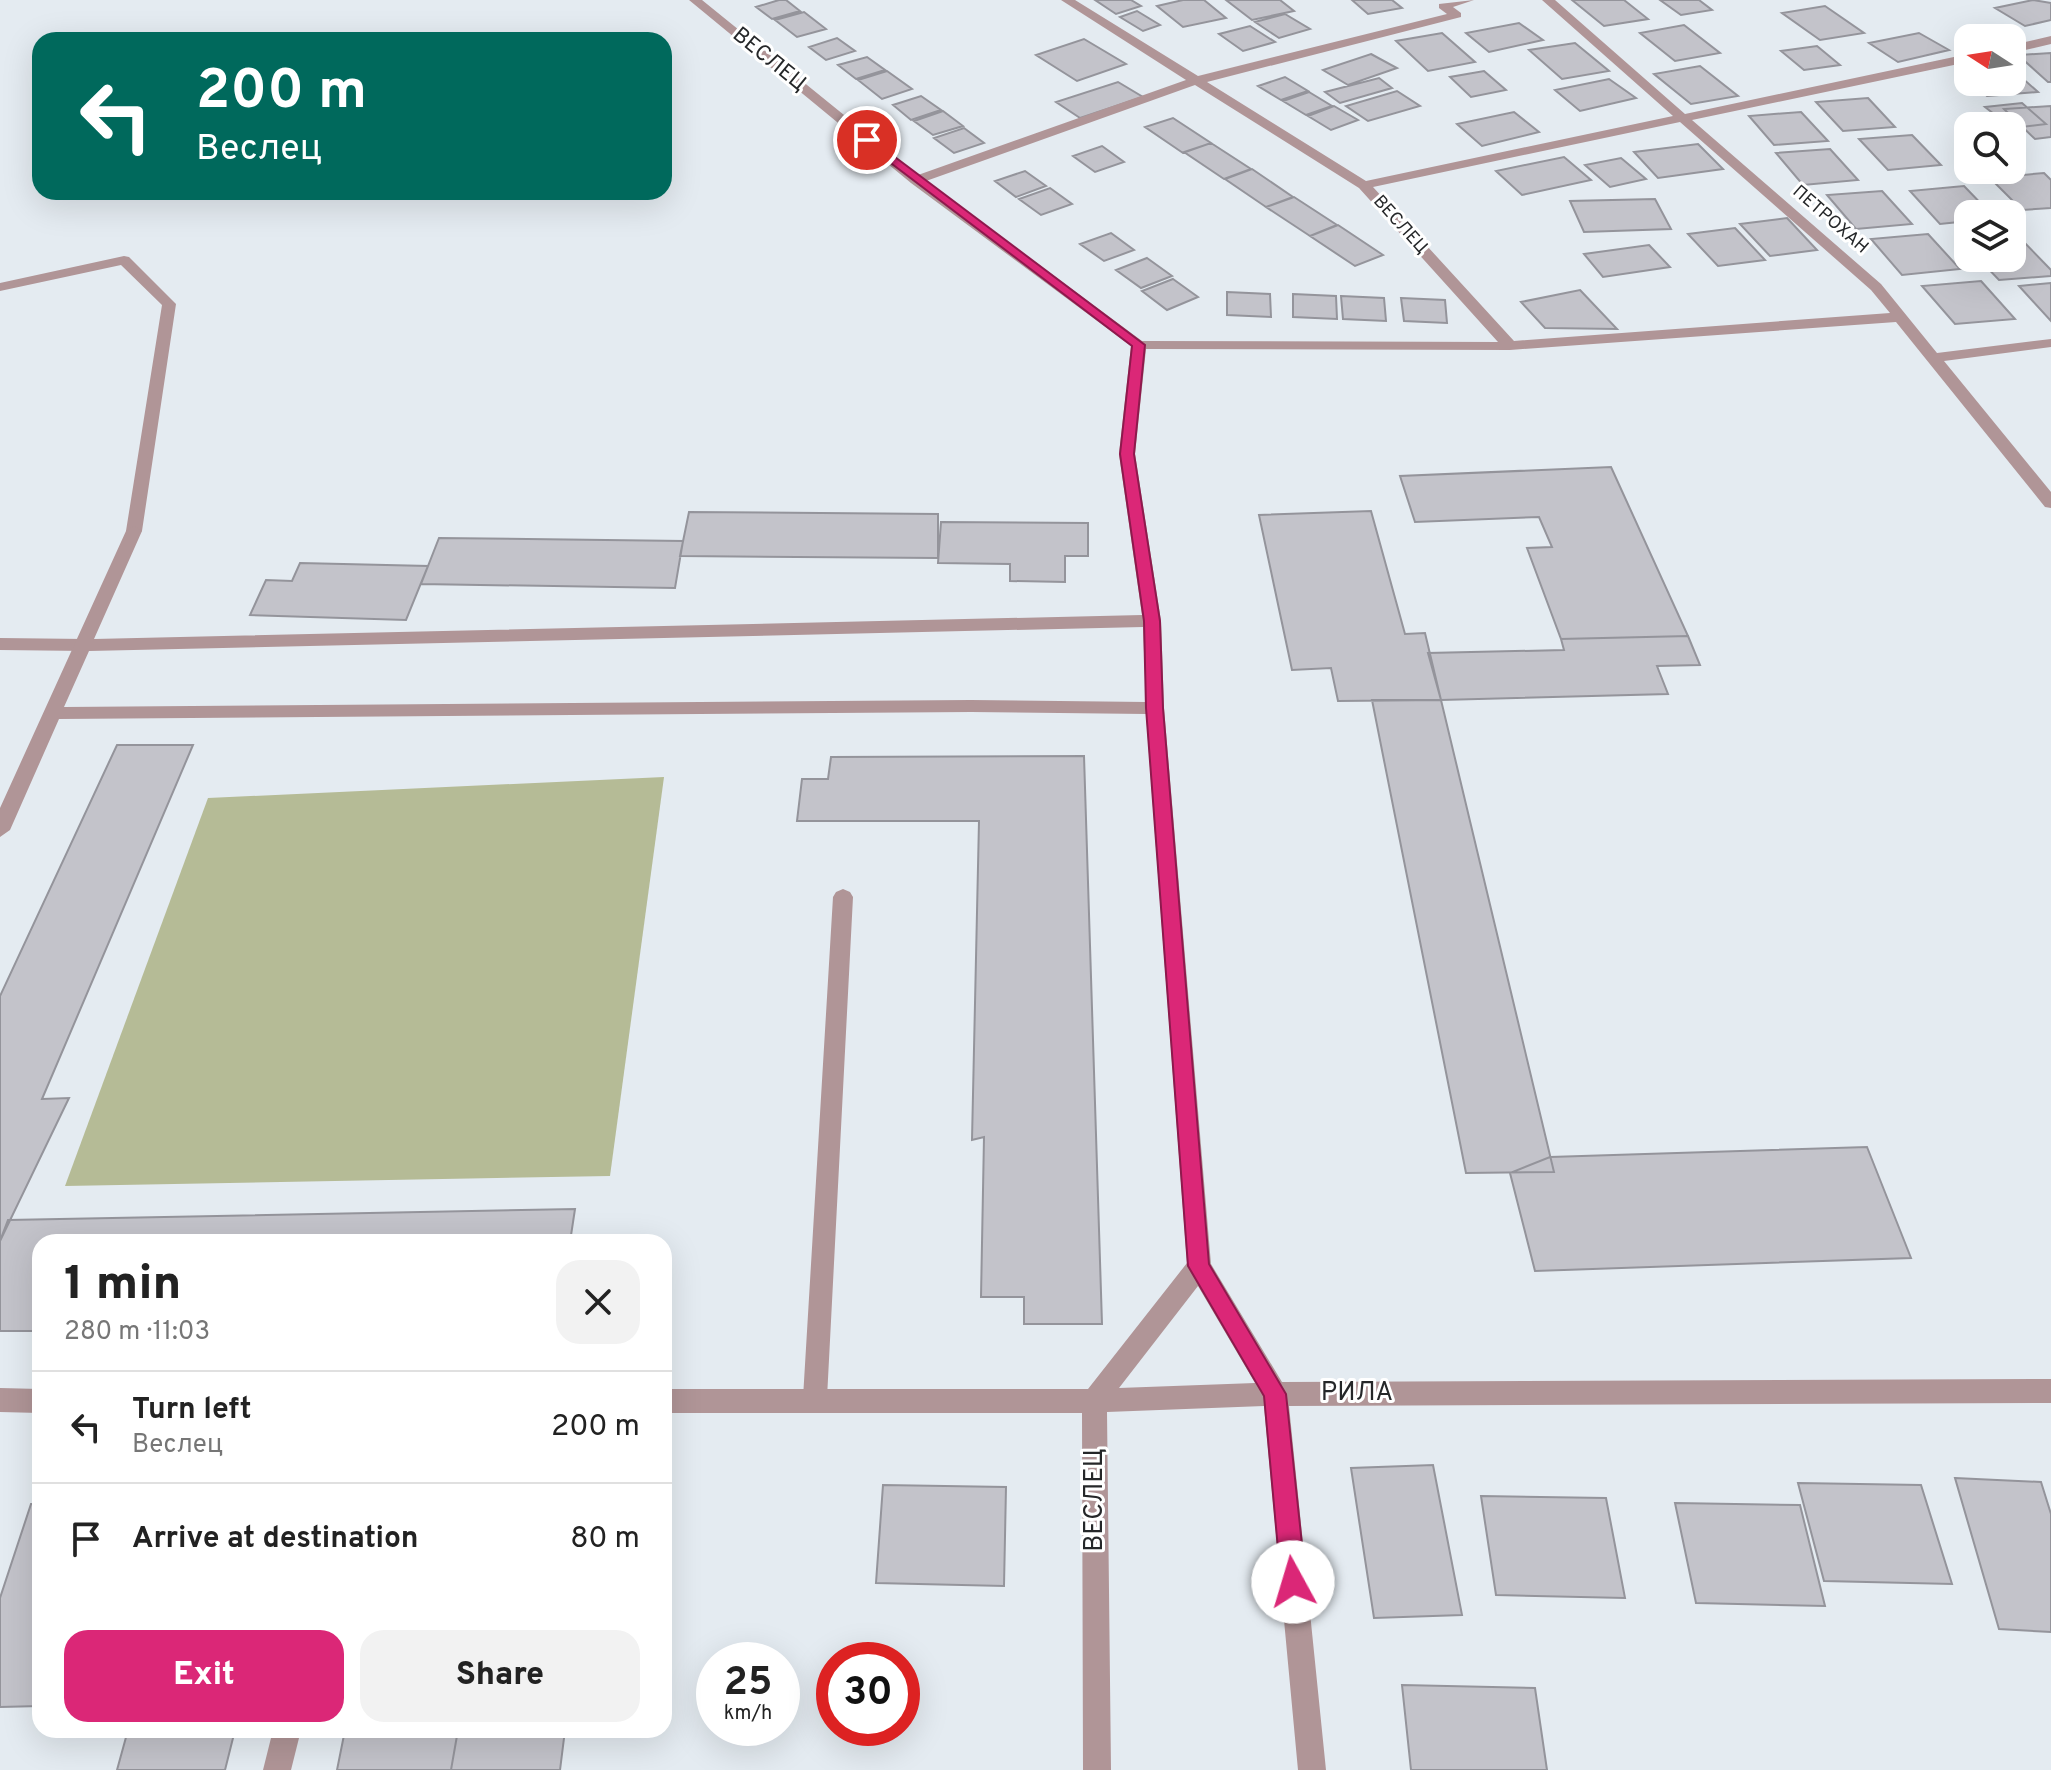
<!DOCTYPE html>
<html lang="en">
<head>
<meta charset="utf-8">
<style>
	:root { --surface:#fff; --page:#f2f2f2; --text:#222; --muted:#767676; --line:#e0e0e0; --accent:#db2777 }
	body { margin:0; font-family:Overpass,sans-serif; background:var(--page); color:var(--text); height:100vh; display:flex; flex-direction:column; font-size:30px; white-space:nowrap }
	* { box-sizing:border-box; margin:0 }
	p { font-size:26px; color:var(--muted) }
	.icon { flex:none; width:44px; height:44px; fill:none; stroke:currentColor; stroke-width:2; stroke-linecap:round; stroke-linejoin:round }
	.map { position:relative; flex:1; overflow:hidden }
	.panel { position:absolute; left:32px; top:1234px; width:640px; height:504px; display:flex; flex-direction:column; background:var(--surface); border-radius:24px; box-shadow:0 8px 32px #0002 }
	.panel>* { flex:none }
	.banner { position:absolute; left:32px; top:32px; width:640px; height:168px; border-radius:24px; box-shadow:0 8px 32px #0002; background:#00695c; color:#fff; overflow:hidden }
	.needle { width:52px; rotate:282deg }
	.fabs { position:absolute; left:1954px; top:24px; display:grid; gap:16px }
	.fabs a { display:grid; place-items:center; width:72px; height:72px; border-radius:16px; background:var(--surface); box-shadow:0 8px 32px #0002; font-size:40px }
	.speed { position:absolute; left:696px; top:1642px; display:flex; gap:16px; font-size:40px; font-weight:700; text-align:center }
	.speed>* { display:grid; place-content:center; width:104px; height:104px; border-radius:50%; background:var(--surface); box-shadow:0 8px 32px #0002; line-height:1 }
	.speed small { font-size:20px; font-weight:400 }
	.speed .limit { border:12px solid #d22; background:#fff; color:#111 }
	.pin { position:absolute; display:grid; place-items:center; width:68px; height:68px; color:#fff; margin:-34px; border:4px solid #fff; border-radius:50%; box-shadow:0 2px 8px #0007 }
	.me { position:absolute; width:88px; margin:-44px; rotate:354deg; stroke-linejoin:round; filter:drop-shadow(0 0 6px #0008) }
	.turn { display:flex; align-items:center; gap:28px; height:168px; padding:0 32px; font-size:36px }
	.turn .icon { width:104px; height:104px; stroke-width:2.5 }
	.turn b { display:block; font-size:56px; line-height:68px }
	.round { display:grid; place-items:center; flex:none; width:84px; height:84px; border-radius:24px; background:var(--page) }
	.headline { display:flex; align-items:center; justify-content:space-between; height:136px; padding:0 32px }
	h1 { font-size:48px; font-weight:800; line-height:60px }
	.primary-button { display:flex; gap:16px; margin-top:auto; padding:16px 32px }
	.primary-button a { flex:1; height:92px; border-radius:24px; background:var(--accent); color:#fff; font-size:32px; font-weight:800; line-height:92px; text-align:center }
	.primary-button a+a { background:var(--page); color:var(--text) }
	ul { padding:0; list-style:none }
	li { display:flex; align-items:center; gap:24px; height:112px; padding:0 32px; border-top:2px solid var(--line) }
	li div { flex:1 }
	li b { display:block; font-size:30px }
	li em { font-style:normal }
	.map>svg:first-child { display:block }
	.green { fill:#b5bb96 }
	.building { fill:#c3c3ca; stroke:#94949b; stroke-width:2 }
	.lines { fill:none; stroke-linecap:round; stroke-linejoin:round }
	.lane { fill:#b09597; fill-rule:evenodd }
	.street { fill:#b09597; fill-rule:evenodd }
	.route { fill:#db2777; stroke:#8e194d; stroke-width:2 }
	.labels { text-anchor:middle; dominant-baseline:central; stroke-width:6; stroke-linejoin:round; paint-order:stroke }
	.far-street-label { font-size:18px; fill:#252729; stroke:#fff }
	.street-label { font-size:22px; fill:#252729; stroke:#fff }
	.near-street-label { font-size:26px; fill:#252729; stroke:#fff }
</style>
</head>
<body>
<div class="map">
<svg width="2051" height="1770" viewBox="0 0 2051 1770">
	<rect width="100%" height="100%" fill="#e4ebf1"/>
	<!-- green -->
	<path class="green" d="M664,777L610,1176L65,1186L208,798Z"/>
	<!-- building -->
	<path class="building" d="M779,0H786L800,11L772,19L756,7Z
		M1095,0H1131L1141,6L1116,14Z
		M1183,0H1204L1226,18L1183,27L1157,6Z
		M1226,0H1280L1294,11L1252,20Z
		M1352,0H1392L1402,8L1368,14Z
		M1572,0H1624L1648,19L1604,26Z
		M1660,0H1699L1712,10L1681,15Z
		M2033,0L2051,3V20L2025,26L1995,8Z
		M1825,6L1864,33L1820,40L1782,13Z
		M1137,11L1160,25L1143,31L1120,17Z
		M804,12L826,29L797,37L775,20Z
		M1285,14L1310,29L1279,38L1255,22Z
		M1519,23L1543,40L1489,52L1466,33Z
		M1684,25L1720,53L1675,61L1640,33Z
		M1250,26L1275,42L1243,51L1219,34Z
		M1442,33L1475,62L1428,71L1396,41Z
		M1919,33L1949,50L1898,62L1869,43Z
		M837,38L855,51L826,60L809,47Z
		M1084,39L1126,64L1077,81L1036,55Z
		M1575,43L1609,71L1562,79L1529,50Z
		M1817,46L1840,65L1804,70L1781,51Z
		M2051,53V82H2048L2018,55Z
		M1371,54L1397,68L1348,85L1323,70Z
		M867,57L885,70L856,79L838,65Z
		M1700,66L1738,96L1691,104L1654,74Z
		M2012,69L2038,92L1987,96L1972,82H2012Z
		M887,71L912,89L882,99L858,80Z
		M1484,71L1506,90L1471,97L1450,77Z
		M1285,77L1308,91L1281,100L1258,86Z
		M1379,78L1392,88L1340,103L1325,92Z
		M1609,79L1636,98L1580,111L1555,90Z
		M1118,82L1143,97L1080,118L1056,102Z
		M1397,91L1420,106L1368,121L1346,106Z
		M1309,92L1332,106L1306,115L1283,101Z
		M921,96L941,110L911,120L893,105Z
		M1868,98L1895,127L1843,131L1816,102Z
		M2022,103L2046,124L2012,128L1985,107Z
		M1334,106L1358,120L1331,130L1308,116Z
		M2051,106V137L2035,139L2004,109Z
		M943,111L963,126L933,135L914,121Z
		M1514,112L1539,132L1482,146L1457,124Z
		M1801,112L1828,141L1774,145L1749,116Z
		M1173,118L1211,143L1183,153L1145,127Z
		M964,128L984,143L954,153L934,138Z
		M1912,135L1941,165L1888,170L1859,139Z
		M1211,143L1251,169L1224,179L1184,152Z
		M1698,144L1723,169L1658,178L1634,152Z
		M1102,146L1124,162L1095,172L1073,156Z
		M1830,149L1858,180L1803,185L1776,153Z
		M1564,157L1591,180L1522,195L1496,171Z
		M1621,158L1646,179L1610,187L1585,165Z
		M1252,169L1293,197L1266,207L1225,179Z
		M1025,171L1046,186L1016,197L995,181Z
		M2044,173L2051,180V208L2022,210L1990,178Z
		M1964,186L1991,214H1968V221L1940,224L1910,191Z
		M1050,188L1072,204L1041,215L1019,199Z
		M1882,191L1912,224L1856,229L1827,195Z
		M1294,197L1337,225L1310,236L1266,207Z
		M1655,199L1671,229L1584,232L1570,201Z
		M1787,218L1817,250L1770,256L1740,224Z
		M1338,225L1383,255L1355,266L1310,236Z
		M1735,228L1765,260L1718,266L1688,234Z
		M1111,233L1134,250L1104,261L1080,244Z
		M1928,234L1960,269L1902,275L1871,239Z
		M2012,240H2022L2051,270V276L1999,280L1978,258H2012Z
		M1649,245L1670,267L1603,277L1584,254Z
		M1147,258L1172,276L1141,288L1116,270Z
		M1173,279L1198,297L1167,310L1142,291Z
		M1981,281L2015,319L1955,324L1922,286Z
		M2051,283V321L2019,286Z
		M1580,290L1617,329L1545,328L1521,302Z
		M1227,292L1270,294L1271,317L1227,315Z
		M1293,294L1336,296L1337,319L1293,317Z
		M1341,296L1384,298L1386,321L1343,319Z
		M1401,298L1445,300L1447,323L1404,321Z
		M1611,467L1688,636L1561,639L1527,548L1552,547L1539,517L1415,522L1400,476Z
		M1371,511L1405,634L1425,633L1441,700L1338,701L1331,668L1292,670L1259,515Z
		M689,512L938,514V558L680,556Z
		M941,522L1088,523V556H1065V582L1010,581V564L938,563Z
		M439,538L683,541L675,588L421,584Z
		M300,563L428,566L406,620L250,615L266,580L292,581Z
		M1688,636L1700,665L1657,666L1668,694L1441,700L1428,653L1564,650L1561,639Z
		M1372,700H1441L1554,1172L1466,1173Z
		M117,745H193L42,1099L69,1098L0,1241V996Z
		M1084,756L1102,1324H1024V1297H981L984,1137L972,1140L979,821H797L802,779H828L831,757Z
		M1867,1147L1911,1258L1535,1271L1510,1173L1550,1157Z
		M575,1209L570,1242H40V1331H0V1241L8,1220Z
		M1433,1465L1462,1615L1374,1618L1351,1468Z
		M1955,1478L2041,1482L2051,1514V1632L1999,1629Z
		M1798,1483L1921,1485L1952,1584L1824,1581Z
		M883,1485L1006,1487L1004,1586L876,1583Z
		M1481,1496L1606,1498L1625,1598L1496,1595Z
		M1675,1503L1800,1505L1825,1606L1696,1603Z
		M31,1504H40V1706L0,1707V1598Z
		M1402,1685L1535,1688L1547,1770H1411Z
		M128,1730H235L225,1770H117Z
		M345,1730H458L451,1770H337Z
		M458,1730H565L560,1770H451Z"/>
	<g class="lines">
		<!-- lane -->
		<path class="lane" d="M124,256L129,257L176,304L142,531L134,536L126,531L162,305L121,265L0,291V283Z
			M0,638L86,639L95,645L86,651L0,650Z
			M843,889L850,892L853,897L827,1398L824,1406L815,1410L806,1406L803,1398L833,897L836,892Z"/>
		<!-- street -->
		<path class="street" d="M689,0H702L918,175L1186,80L1061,0H1075L1198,76L1447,14L1439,8V4L1474,0L1453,7L1461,13V17L1207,82L1366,181L1673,116L1542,0H1555L1685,114L1968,54V62L1692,120L1881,284L1937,353L2051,339V347L1944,361L2051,492V508L2045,507L1896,322L1510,350L1146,349L1135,454L1161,621L1164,708L1211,1264L1282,1382L2051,1379V1403L1289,1406L1326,1770H1298L1264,1406L1107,1412L1111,1770H1083L1082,1413H664V1389H1088L1187,1263L1146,714L971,712L59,719L10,830L0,837V808L126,531L134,526L142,531L94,639L1142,615L1119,454L1131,346L911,183ZM1195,85L1359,188L1498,342L1142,341L926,181ZM1680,122L1871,290L1890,313L1514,341L1373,187ZM1143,627L1146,702L971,700L64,707L89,651ZM1198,1286L1255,1383L1119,1388Z
			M2051,36V44L2012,53V45Z
			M0,1388L40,1389V1413L0,1412Z
			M273,1730H301L291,1770H263Z"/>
	</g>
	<!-- route -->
	<path class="route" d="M867,136L1145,345L1134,454L1160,621L1163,708L1209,1264L1286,1394L1306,1582L1302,1590L1293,1594L1285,1590L1281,1582L1264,1396L1188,1266L1146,708L1144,621L1120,454L1132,346L863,142L861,140Z"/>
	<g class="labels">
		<!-- far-street labels -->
		<g class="far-street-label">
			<text transform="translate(1830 220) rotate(41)">ПЕТРОХАН</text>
			<text transform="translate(1400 225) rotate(48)">ВЕСЛЕЦ</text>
		</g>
		<!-- street labels -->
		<g class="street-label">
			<text transform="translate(769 60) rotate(39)">ВЕСЛЕЦ</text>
		</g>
		<!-- near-street labels -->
		<g class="near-street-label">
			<text x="1357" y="1393">РИЛА</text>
			<text transform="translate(1095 1500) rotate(-90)">ВЕСЛЕЦ</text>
		</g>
	</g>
</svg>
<div class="fabs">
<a><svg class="needle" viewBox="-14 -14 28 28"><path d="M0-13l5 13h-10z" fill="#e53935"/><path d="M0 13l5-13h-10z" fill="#767676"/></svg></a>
<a><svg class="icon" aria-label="search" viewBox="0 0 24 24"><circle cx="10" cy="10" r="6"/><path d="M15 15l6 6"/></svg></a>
<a><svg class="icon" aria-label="layers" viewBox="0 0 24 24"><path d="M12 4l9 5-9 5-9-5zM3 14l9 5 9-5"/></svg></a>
</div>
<div class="speed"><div>25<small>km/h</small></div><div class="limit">30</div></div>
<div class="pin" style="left:867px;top:140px;background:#d93025"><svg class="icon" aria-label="arrive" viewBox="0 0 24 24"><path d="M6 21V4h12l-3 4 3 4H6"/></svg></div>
<svg class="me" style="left:1293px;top:1582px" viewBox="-20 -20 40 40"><circle r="19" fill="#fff"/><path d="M0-13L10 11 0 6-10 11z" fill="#db2777"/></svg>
<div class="banner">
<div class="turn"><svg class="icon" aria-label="left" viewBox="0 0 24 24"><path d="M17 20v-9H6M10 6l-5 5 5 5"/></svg><div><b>200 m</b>Веслец</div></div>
</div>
<section class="panel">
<div class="headline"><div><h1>1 min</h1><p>280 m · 11:03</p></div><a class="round"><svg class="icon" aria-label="close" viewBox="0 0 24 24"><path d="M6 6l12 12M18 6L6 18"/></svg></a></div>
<ul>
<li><svg class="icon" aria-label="left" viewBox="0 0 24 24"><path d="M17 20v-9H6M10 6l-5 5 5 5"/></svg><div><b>Turn left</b><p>Веслец</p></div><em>200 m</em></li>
<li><svg class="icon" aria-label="arrive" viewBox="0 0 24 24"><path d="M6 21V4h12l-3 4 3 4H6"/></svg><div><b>Arrive at destination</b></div><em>80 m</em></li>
</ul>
<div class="primary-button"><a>Exit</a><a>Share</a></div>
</section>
</div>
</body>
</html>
